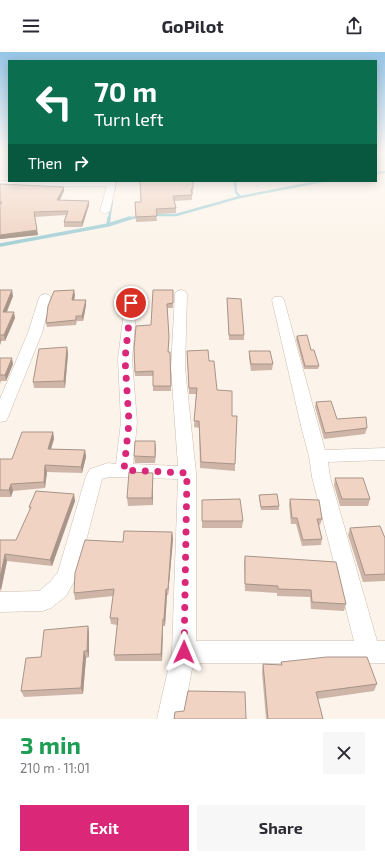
<!DOCTYPE html>
<html lang="en">
<head>
<meta charset="utf-8">
<style>
	:root { --surface:#fff; --page:#f7f7f7; --text:#2b2b33; --muted:#7c7c81; --accent:#db2777 }
	body { margin:0; font-family:"Exo 2",sans-serif; background:var(--page); color:var(--text); height:100vh; display:flex; flex-direction:column; font-size:15px; white-space:nowrap }
	* { box-sizing:border-box; margin:0 }
	p { font-size:13px; color:var(--muted) }
	.icon { flex:none; width:22px; height:22px; fill:none; stroke:currentColor; stroke-width:2; stroke-linecap:round; stroke-linejoin:round }
	.map { position:relative; height:667px; overflow:hidden }
	.details { display:flex; flex-direction:column; background:var(--surface); flex:1 }
	.details>* { flex:none }
	.banner { position:absolute; left:8px; top:8px; width:369px; height:122px; border-radius:0px; box-shadow:0 2px 10px #0003; background:#0b6e4f; color:#fff; overflow:hidden }
	.pin { position:absolute; display:grid; place-items:center; width:34px; height:34px; color:#fff; margin:-17px; border:2px solid #fff; border-radius:50%; box-shadow:0 1px 4px #0007 }
	.me { position:absolute; width:44px; margin:-22px; rotate:1deg; stroke-linejoin:round; filter:drop-shadow(0 0 3px #0008) }
	.turn { display:flex; align-items:center; gap:14px; height:84px; padding:0 20px; font-size:18px }
	.turn .icon { width:52px; height:52px; stroke-width:2.5 }
	.turn b { display:block; font-size:28px; line-height:34px }
	.then { display:flex; align-items:center; height:38px; padding:0 20px; background:#0003; gap:8px; font-size:15px }
	.round { display:grid; place-items:center; flex:none; width:42px; height:42px; border-radius:0px; background:var(--page) }
	.head { display:flex; align-items:center; justify-content:space-between; height:68px; padding:0 20px }
	h1 { font-size:24px; font-weight:700; line-height:30px; color:#1e9e55 }
	.primary-button { display:flex; gap:8px; margin-top:auto; padding:8px 20px }
	.primary-button a { flex:1; height:46px; border-radius:0px; background:var(--accent); color:#fff; font-size:16px; font-weight:700; line-height:46px; text-align:center }
	.primary-button a+a { background:var(--page); color:var(--text) }
	header { display:flex; justify-content:space-between; align-items:center; height:52px; padding:0 20px; background:var(--surface); font-size:18px; font-weight:700 }
	.map>svg:first-child { display:block }
	.lines { fill:none; stroke-linecap:round; stroke-linejoin:round }
	.stream-far1 { stroke:#a5d1d7; stroke-width:2.5 }
	.stream { stroke:#a5d1d7; stroke-width:3.5 }
	.street-casing { stroke:#cebcb0; stroke-width:1 }
	.street { fill:#fff; fill-rule:evenodd }
	.wall { fill:#ceb5a8 }
	.shaded-wall { fill:#a89488 }
	.building { fill:#f0d3c3; stroke:#a89488 }
	.route { stroke:#db2777; stroke-width:7; stroke-dasharray:0 12.6 }
</style>
</head>
<body>
<header><svg class="icon" aria-label="menu" viewBox="0 0 24 24"><path d="M4 6h16M4 12h16M4 18h16"/></svg>GoPilot<svg class="icon" aria-label="share" viewBox="0 0 24 24"><path d="M12 15V3M7 8l5-5 5 5M5 13v7h14v-7"/></svg></header>
<div class="map">
<svg width="385" height="667" viewBox="0 0 385 667">
	<rect width="100%" height="100%" fill="#fcf4ea"/>
	<g class="lines">
		<!-- stream-far1 -->
		<path class="stream-far1" d="M376,121L385,120
			M235,129L236,140L240,145
			M114,138L116,129
			M151,163H176L240,145L323,129
			M109,167L112,149
			M127,167L142,164"/>
		<!-- stream -->
		<path class="stream" d="M108,173L109,166
			M0,193L108,173L130,166"/>
		<defs>
			<path id="street" d="M2,100H9V103L0,106V101Z
				M376,102H385V106H376Z
				M0,129H114L116,131L110,159L105,162L100,159L107,134L0,135Z
				M181,238L185,239L187,242L185,316L196,421V589H354L312,425L309,404L302,378L272,248L274,245H282L284,248L325,398L385,396V408L328,410L330,425L377,589H385V611H193L183,667H157L172,600L178,427L109,425L102,427L77,524L66,544L51,556L43,559L0,560V540L39,539L50,530L58,520L86,424L90,417L108,411L116,412L121,370L118,307L125,251L127,248H135L137,251L132,307L137,370L133,412L178,414L171,316L175,242L177,239Z
				M45,242L49,243L51,246L42,281L8,365L6,369L0,370V347L28,281L39,246L41,243Z"/>
		</defs>
		<!-- street casing -->
		<use href="#street" class="street-casing"/>
		<!-- street -->
		<use href="#street" class="street"/>
	</g>
	<!-- wall -->
	<path class="wall" d="M193,129V142H192V148L174,149L176,156V161L156,162L157,169L136,170L135,150H141Z
		M0,132L64,135V139L60,148L89,149V153L82,175H64V170L66,163L35,165L38,183L0,187Z
		M0,238L13,244L7,260L15,266L5,289H1L0,293Z
		M173,242V256H167L169,289L168,300H170L171,339H153V324H135L134,297Z
		M75,243L74,248H86V253L83,269H77L76,273L47,275L46,271Z
		M227,246L244,283V288H229Z
		M297,284L311,298L319,314L318,317H304L296,287Z
		M67,295L68,302L65,336H34L33,330Z
		M187,299L209,309L217,338L232,364L235,412V419L200,416L199,376L194,375L196,342H189Z
		M249,299L273,312L272,318L251,319L249,306Z
		M0,306L13,312L6,329H1L0,332Z
		M316,350L337,367L367,376L365,382L324,387L315,355Z
		M53,380L54,387L51,397L85,398L86,405L82,421L47,420L45,436L13,439L11,445H0V407H12Z
		M155,389V411H135L134,404Z
		M153,421V453L128,454L127,446Z
		M335,426L370,447L368,454H340L334,433Z
		M74,442L75,449L52,514L7,509L1,538L0,539V488H16L30,458L29,455Z
		M259,443L279,454V458H261L259,446Z
		M290,447L322,467L320,473H319L322,487L321,493L302,494L296,472H291L289,453Z
		M202,448L243,469L242,476H202Z
		M350,476L385,486V529L363,530L348,483Z
		M172,480L173,487L168,543H167L165,574H163L162,609H115L114,603L117,573L111,572L110,566L113,544L75,548L74,541L123,490Z
		M245,504L346,552L344,559L311,557L310,545L277,544V541L245,539L244,511Z
		M88,574L89,581V605L86,606L83,642L24,645L21,639L41,605Z
		M281,610L377,632L374,639L318,647L323,667H266L262,620L263,612L281,613Z"/>
	<!-- shaded-wall -->
	<path class="shaded-wall" d="M64,135V139L57,153V148Z
		M89,149V153L82,175V170Z
		M37,178L38,183L0,187V183Z
		M12,238L13,244L4,266L3,260Z
		M74,238L75,243L73,253L72,248Z
		M86,248V253L83,269L82,264Z
		M14,260L15,266L5,289L4,283Z
		M0,283L1,289L0,293Z
		M67,295L68,302L65,336L64,329Z
		M12,306L13,312L6,329L5,323Z
		M53,380L54,387L49,403L48,397Z
		M155,389L156,396L155,411Z
		M85,398L86,405L82,421L81,415Z
		M45,413L47,420L45,436L44,430Z
		M153,421V453L152,446Z
		M11,432L13,439L11,445L9,438Z
		M74,442L75,449L52,514L50,508Z
		M172,480L173,487L168,543V537Z
		M5,502L7,509L1,538L0,535V526Z
		M166,537L167,543L165,574L164,567Z
		M163,567V574L162,609L161,602Z
		M88,574L89,581V605L87,599Z
		M84,599L86,606L83,642L81,636Z"/>
	<!-- building -->
	<path class="building" d="M140,129H193V137H191L192,143L173,144L176,156L156,157L157,164L136,165L135,150H141Z
		M0,132L64,135L57,148L89,149L82,170H64L68,159L34,160L37,178L0,183V153L2,150H0Z
		M0,238H12L3,260H14L4,283H0Z
		M74,238L72,248H86L82,264H76V268L46,271L48,254L54,239Z
		M153,238H173V251L167,252L169,285L168,300H170L171,334H153V319L135,320L134,297L136,274L151,273Z
		M227,246L241,247L244,283H229Z
		M307,283L311,298H314L319,314H305L297,284Z
		M67,295L64,329L33,330L39,297Z
		M208,298L209,309H214L217,338L232,339V364H237L235,412L201,410L199,369H194L197,336H189L187,299Z
		M249,299H270L273,312H251Z
		M0,306H12L5,323H0Z
		M331,349L337,367L366,365L367,376L325,381L316,350Z
		M22,380H53L48,397L85,398L81,415L45,413L44,430L11,432L9,438H0V407H12Z
		M135,389H155V405L134,404Z
		M129,420L153,421L152,446H127Z
		M335,426H363L370,447H342Z
		M36,439L74,442L50,508L5,502L0,526V488H16L31,455H29Z
		M277,442L279,454L261,455L259,443Z
		M240,447L243,469H202V448Z
		M290,447L319,448L322,467H317L322,487L303,488L297,466H292Z
		M380,474L385,486V522L365,523L350,476Z
		M124,479L172,480L168,537H166L164,567H163L161,602L114,603L118,566H110L114,537L74,541L75,521L85,488L123,490Z
		M245,504L336,510L346,552L312,550L311,538L278,537V534L245,532Z
		M88,574L87,599H84L81,636L21,639L26,606L41,605L44,578Z
		M327,605H367L377,632L316,640L323,667H268L263,612L282,613L281,610Z
		M188,639L245,640L246,667H174L175,660L184,659Z"/>
	<!-- sky -->
	<linearGradient id="sky" x2="0" y2="1"><stop stop-color="#97c6e7"/><stop offset="0.52" stop-color="#fefaf6"/><stop offset="1" stop-color="#fefaf6" stop-opacity="0"/></linearGradient>
	<rect width="385" height="193" fill="url(#sky)"/>
	<g class="lines">
		<!-- route -->
		<path class="route" d="M131,251L125,307L129,370L124,418L187,421L184,600"/>
	</g>
</svg>
<div class="pin" style="left:131px;top:251px;background:#d93025"><svg class="icon" aria-label="arrive" viewBox="0 0 24 24"><path d="M6 21V4h12l-3 4 3 4H6"/></svg></div>
<svg class="me" style="left:184px;top:600px" viewBox="-20 -20 40 40"><path d="M0-17L14 15 0 8-14 15z" fill="#db2777" stroke="#fff" stroke-width="4"/></svg>
<div class="banner">
<div class="turn"><svg class="icon" aria-label="left" viewBox="0 0 24 24"><path d="M17 20v-9H6M10 6l-5 5 5 5"/></svg><div><b>70 m</b>Turn left</div></div>
<div class="then">Then<svg class="icon" aria-label="right" viewBox="0 0 24 24"><path d="M7 20v-9h11M14 6l5 5-5 5"/></svg></div>
</div>
</div>
<section class="details">
<div class="head"><div><h1>3 min</h1><p>210 m · 11:01</p></div><a class="round"><svg class="icon" aria-label="close" viewBox="0 0 24 24"><path d="M6 6l12 12M18 6L6 18"/></svg></a></div>
<div class="primary-button"><a>Exit</a><a>Share</a></div>
</section>
</body>
</html>
